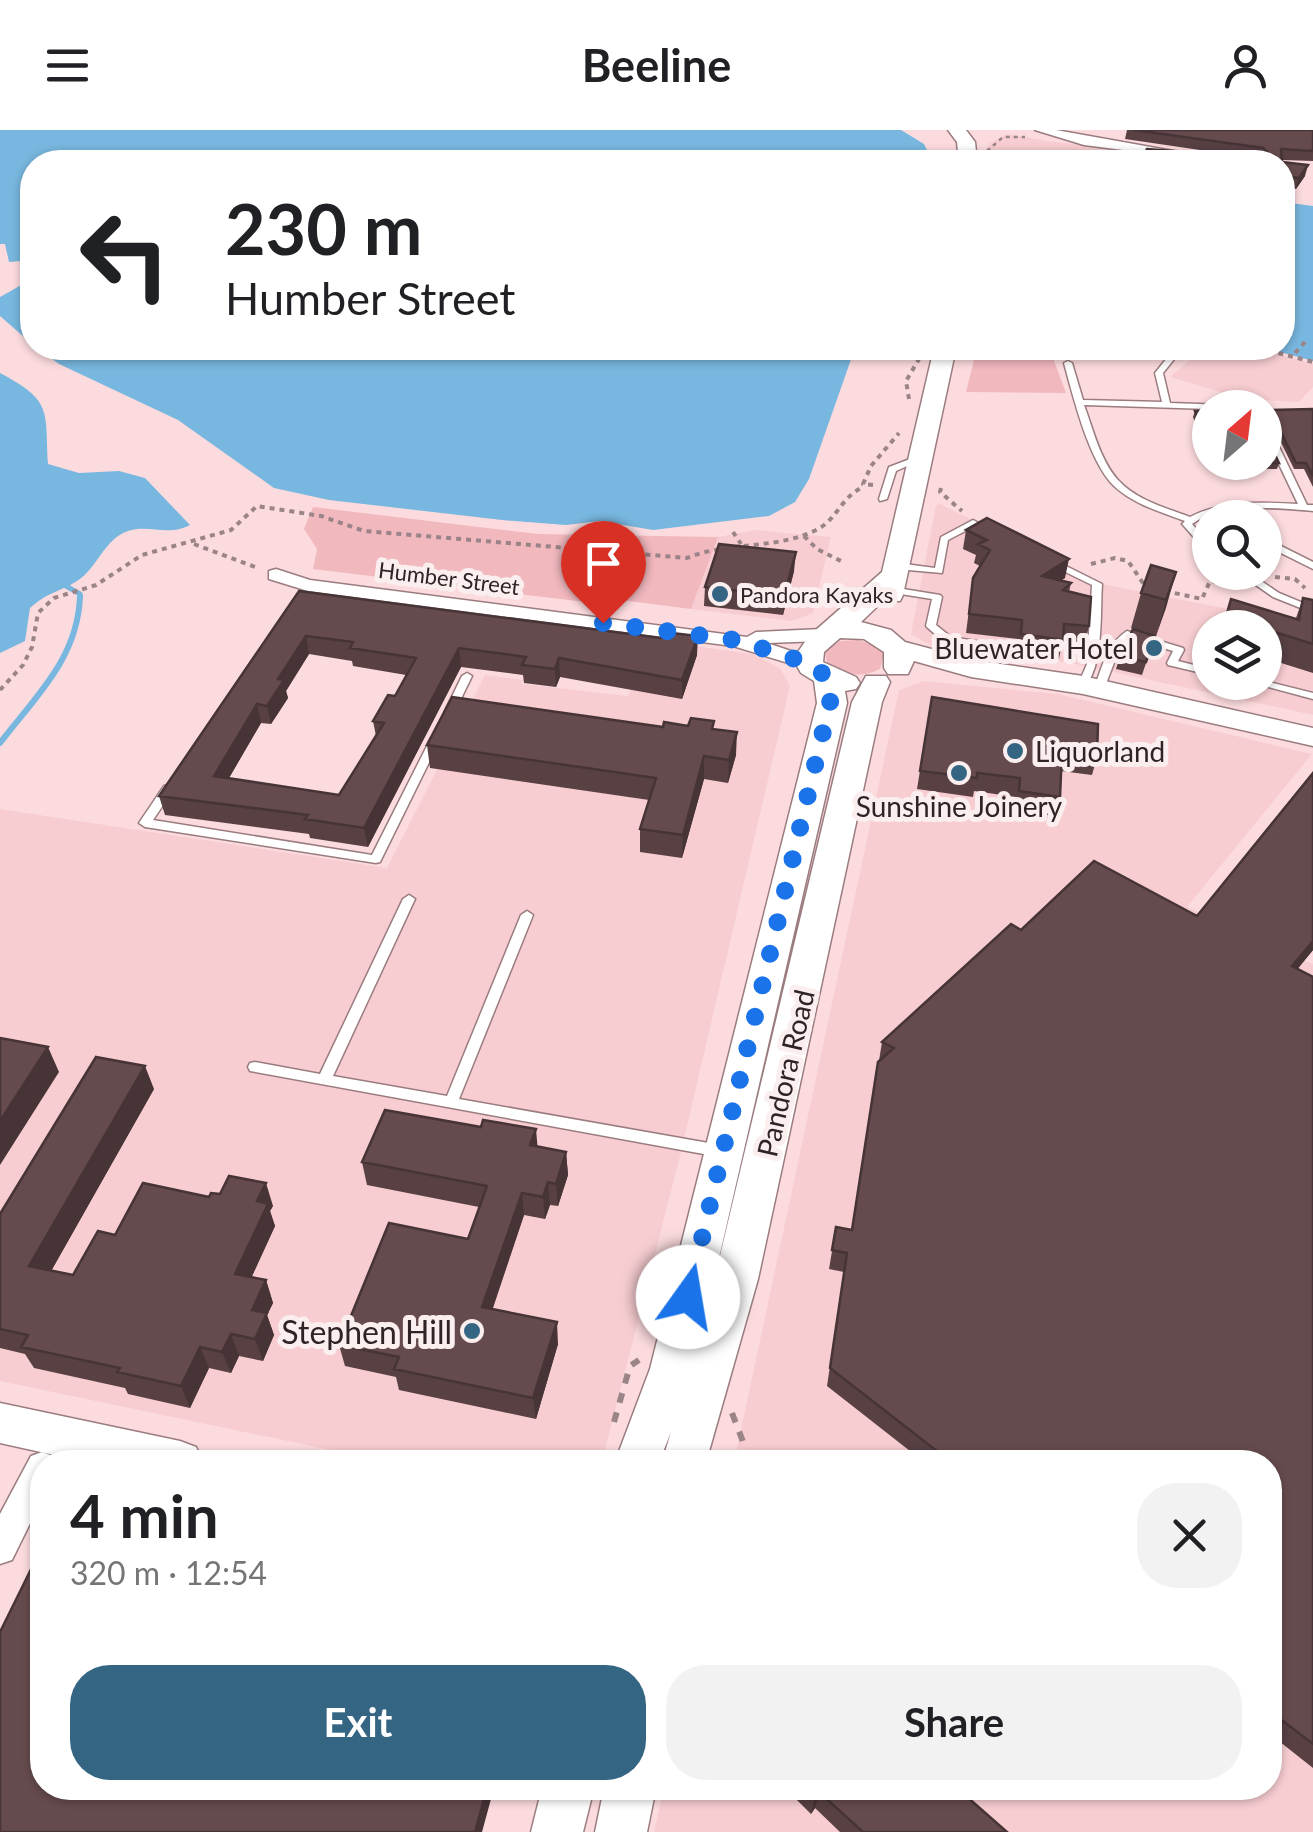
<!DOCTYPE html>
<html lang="en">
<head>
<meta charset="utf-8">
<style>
	:root { --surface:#fff; --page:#f2f2f2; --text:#202124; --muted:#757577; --accent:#346583 }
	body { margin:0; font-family:Lato,sans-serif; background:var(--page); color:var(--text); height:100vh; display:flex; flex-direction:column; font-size:38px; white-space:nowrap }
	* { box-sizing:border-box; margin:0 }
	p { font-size:32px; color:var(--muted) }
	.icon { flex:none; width:55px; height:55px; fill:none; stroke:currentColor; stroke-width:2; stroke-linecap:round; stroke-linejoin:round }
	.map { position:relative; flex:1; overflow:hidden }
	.sheet { position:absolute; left:30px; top:1320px; width:1252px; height:350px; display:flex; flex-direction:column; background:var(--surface); border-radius:40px; box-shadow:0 2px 8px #0004 }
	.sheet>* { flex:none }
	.guide { position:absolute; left:20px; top:20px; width:1275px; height:210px; border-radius:40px; box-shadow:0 2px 8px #0004; background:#fff; color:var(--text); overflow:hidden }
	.needle { width:65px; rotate:28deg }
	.tools { position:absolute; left:1192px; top:260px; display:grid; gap:20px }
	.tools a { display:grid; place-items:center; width:90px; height:90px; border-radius:50%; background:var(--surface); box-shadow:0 2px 8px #0004; font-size:50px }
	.pin { position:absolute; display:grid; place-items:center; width:85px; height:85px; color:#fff; margin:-102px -42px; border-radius:50% 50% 50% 0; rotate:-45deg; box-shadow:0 0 10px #0007 }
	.pin .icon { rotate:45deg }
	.me { position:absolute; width:110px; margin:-55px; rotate:13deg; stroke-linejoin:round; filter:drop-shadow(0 0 8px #0008) }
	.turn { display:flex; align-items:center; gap:35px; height:210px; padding:0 40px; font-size:45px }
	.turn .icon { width:130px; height:130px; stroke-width:2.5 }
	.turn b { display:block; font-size:70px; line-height:85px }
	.round { display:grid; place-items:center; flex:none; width:105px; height:105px; border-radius:40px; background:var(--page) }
	.summary { display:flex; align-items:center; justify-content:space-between; height:170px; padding:0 40px }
	h1 { font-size:60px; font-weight:700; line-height:75px }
	.cta { display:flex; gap:20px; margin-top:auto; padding:20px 40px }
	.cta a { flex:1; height:115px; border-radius:40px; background:var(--accent); color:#fff; font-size:40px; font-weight:700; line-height:115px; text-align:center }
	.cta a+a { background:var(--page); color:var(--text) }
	header { display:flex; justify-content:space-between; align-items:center; height:130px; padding:0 40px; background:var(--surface); font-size:45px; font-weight:700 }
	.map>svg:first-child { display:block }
	.built { fill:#f7cdd1; fill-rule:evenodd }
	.green { fill:#f1b8be }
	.water { fill:#78b7df }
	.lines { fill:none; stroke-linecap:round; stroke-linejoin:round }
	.stream-far1 { stroke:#78b7df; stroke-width:5 }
	.stream { stroke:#78b7df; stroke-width:6 }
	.lane-casing { stroke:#9a7c7f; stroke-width:3 }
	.street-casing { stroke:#9a7c7f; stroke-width:3 }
	.secondary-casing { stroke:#9a7c7f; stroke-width:3 }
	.path-far2 { stroke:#9b8487; stroke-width:2.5; stroke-dasharray:4 4; stroke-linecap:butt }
	.path-far1 { stroke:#9b8487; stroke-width:4; stroke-dasharray:5 5; stroke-linecap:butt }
	.path { stroke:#9b8487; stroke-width:6; stroke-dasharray:10 10; stroke-linecap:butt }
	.lane { fill:#fff; fill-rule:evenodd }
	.street { fill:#fff; fill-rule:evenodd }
	.secondary { fill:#fff; fill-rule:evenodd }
	.wall { fill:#584043; fill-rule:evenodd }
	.shaded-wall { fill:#473437 }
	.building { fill:#664b4e; stroke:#473437; stroke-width:2.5; fill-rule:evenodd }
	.route { stroke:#1a73e8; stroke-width:18; stroke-dasharray:0 32.4 }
	.poi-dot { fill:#346583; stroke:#fbeeef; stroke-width:4 }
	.labels { text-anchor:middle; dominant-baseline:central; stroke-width:10; stroke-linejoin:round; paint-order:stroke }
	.far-street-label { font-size:22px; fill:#2f2325; stroke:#fbeeef }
	.far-poi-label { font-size:22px; fill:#2f2325; stroke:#fbeeef; text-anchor:start }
	.poi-label { font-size:28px; fill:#2f2325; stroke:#fbeeef; text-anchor:end }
	.street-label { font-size:28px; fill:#2f2325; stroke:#fbeeef }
	.near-poi-label { font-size:32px; fill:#2f2325; stroke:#fbeeef; text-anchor:end }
</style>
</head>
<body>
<header><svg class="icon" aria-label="menu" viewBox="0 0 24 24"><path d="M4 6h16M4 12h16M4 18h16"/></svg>Beeline<svg class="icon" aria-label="person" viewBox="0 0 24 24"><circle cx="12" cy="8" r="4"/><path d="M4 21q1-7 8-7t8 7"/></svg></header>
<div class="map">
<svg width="1313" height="1702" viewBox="0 0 1313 1702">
	<rect width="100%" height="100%" fill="#fcdbde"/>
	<!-- built -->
	<path class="built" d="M1007,4L1048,11L1227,32H979L989,14Z
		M1204,218H1255L1313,234V257L1299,272L1244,269L1170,247Z
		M940,374L1102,454L1313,496V585L1066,532L932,516L911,504L936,375ZM1210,498H1265V552H1210Z
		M755,400L831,407L813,483L792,491L691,479L718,407Z
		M651,510L752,524L780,538L790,556L680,1026L602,1332H388L0,1251V679L387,738L485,545L523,550L522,554L628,566Z
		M923,551L1058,564L1312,624L1187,777L1313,834V1702H654L664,1658H1270V1332H734L899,560Z"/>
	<!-- green -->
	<path class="green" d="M977,218H1079L1073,228H1053L1066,263L966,262Z
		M313,377L538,404L718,407L691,479L621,470L618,476L313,439L317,419L304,399Z
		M858,510L874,515L884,524L880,539C862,548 842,546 827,533L825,522L840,511Z"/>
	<!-- water -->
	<path class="water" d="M0,0H901L924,14L930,26L927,32H32V130L9,132L5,114H0Z
		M1283,72L1313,76V231L1265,218H1282Z
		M32,149V214L0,186V167Z
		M37,218H855L809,349L795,372L769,386L653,400L600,391L566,395L502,390L329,370L274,358L178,290L59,234Z
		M0,243C53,271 45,280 48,334L79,343L119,341L145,348L190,395C168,407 149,394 128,401C104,409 97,439 77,451C59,462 48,462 30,478L25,511L0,523Z"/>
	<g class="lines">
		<!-- stream-far1 -->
		<path class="stream-far1" d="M59,452L80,464V468"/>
		<!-- stream -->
		<path class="stream" d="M0,613C36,566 78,528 80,466"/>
		<defs>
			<path id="lane" d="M1175,218H1183L1163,243L1170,273L1256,276L1260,278L1210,279L1084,275C1093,299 1100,330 1118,350C1136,370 1166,378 1190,387C1222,370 1263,372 1298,374L1265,305V293L1269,296L1307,375H1313V381C1278,378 1222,372 1192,394L1210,414V423L1207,422L1184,396L1182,394L1185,391C1161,382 1133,374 1114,356C1089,332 1073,266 1064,233L1068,231L1072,233L1083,270L1162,272L1155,243Z
				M918,326L925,328L896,341L887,369L880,371L879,369L889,337Z
				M973,390L996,402L991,405L973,397L948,410L942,443L897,439L892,436L897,433L935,438L941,407Z
				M1265,408L1313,432V439L1265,415Z
				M1054,430L1102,454C1100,482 1104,540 1083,558L1078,555L1087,534L1092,455L1051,435V431Z
				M1237,442H1248L1279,463L1313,477V483L1273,467Z
				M891,457L940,465L942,467L936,495L951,507L988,513L987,542L983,543L978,540L979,517L944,512L928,498L926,496L932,469L888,462V458Z
				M1127,501L1183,518L1184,520L1178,531L1210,539V545L1168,535L1167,533L1173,521L1129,508L1120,517L1104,559L1103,561H1095L1094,559C1102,537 1107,514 1127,501Z
				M467,543L472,546L455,581L450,584L446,583L445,581L462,546Z
				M1265,551L1313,563V569L1250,552Z
				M436,605L441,608L380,732L376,733L145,697L139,693L164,656L168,655L174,659L153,690L372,725L431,608Z
				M409,765L415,769L333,946L447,966L521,785L527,781L533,785L459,969L720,1015L725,1017L727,1021L725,1025L720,1027L250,941L248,937L250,933L255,932L320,944L403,769Z"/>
			<path id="street" d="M1035,0H1056L1184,23L1178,27L1084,15Z
				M276,439L310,450L747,507L756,502L822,499L832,505L822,511L767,513L818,530L821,534L811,540L733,516L308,461L269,449V441Z
				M42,1322L53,1326L56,1332H42V1369L12,1430L0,1434V1384L31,1326Z"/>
			<path id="secondary" d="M948,0H966L975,12L977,32H959L957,12Z
				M934,218H956L903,465L900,471H883L861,492L891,500L905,512L973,530L1083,546L1313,598V616L1083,564L971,547L914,531L908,544H888L884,538V522L864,509L840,508L824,522L823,532L856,547L860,553L856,559L845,561L847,573L707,1180L852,572L866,546H886L890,552L882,572L758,1149L706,1332H662L671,1302L659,1332H615L650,1239L817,573L814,551L801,543L793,529L809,506L882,442Z
				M0,1273L180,1311L196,1317L203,1332H86L0,1313Z
				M542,1658H594L583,1702H531Z
				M604,1658H656L647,1702H595Z"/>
		</defs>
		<!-- lane casing -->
		<use href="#lane" class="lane-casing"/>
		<!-- street casing -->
		<use href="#street" class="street-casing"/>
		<!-- secondary casing -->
		<use href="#secondary" class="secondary-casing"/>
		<!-- path-far2 -->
		<path class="path-far2" d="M987,21L1003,7H1025"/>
		<!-- path-far1 -->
		<path class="path-far1" d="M1259,218L1313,232
			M1295,223L1305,212
			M909,269L906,251L919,229
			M873,355L863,354L871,336L899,303
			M941,358L940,362L962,381
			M733,402L741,414
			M804,406L817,419L841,431
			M194,414L258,438
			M1091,434L1115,428L1128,431L1145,456
			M1275,447L1295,449L1305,458
			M1165,461L1202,469L1210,451L1231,454
			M0,560L23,535L32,517L38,483L54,468L96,455L142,425L231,400L257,376L321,386L364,401L687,428C728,411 776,420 816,400C836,391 841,368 861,358"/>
		<!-- path -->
		<path class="path" d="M732,1283L745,1317L743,1332
			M614,1292L630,1236L639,1230"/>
		<!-- lane -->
		<use href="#lane" class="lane"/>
		<!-- street -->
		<use href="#street" class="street"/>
		<!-- secondary -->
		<use href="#secondary" class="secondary"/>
	</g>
	<!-- wall -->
	<path class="wall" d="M1127,0H1313V31L1282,30V32L1305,46L1296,59L1282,57V32H1143L1145,23L1241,26L1125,9Z
		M1313,279V357L1304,339H1294L1272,294L1265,290V280Z
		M1195,281H1210V326L1193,287Z
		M1213,332H1265L1279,333L1277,339L1215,338Z
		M966,400L1065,448L1061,450L1071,453L1069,462L1089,496L1084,516L1062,513L1059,529L1017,523L1018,509L966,503L973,448L980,436L974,433L976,425L963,419Z
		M794,441L783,485L704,476L705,457Z
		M1176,442L1156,506L1131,498L1141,463Z
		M299,461L697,525L682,569L560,547L556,557L524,553L523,545L461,537L368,717L310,708L309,704L165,685L159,666ZM309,524L352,531L353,536L406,545L395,566L373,591L376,606L339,665L229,648L261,593L271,594L288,568L286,561Z
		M1303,468L1313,470V543L1265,528V498H1222L1231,469L1296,488Z
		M1155,506L1142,545L1116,539L1120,526Z
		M932,567L1097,627L1092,645L1061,641L1060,667L1055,686L1015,680L1016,667L974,661L973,667L917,659Z
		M714,599L736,625L728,653L704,649L682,728L640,722V699L649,670L430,638L427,615Z
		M1313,643V820L1297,839L1313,847V1638L1270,1604V1332H924L827,1256L844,1142L829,1139L836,1097L852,1100L882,912L1021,800L1197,786Z
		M154,959L51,1141L73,1145L115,1105L209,1067L273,1076L270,1081L275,1096L251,1148L266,1150L273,1173L267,1185L274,1205L263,1231L239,1226L231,1243L209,1238L190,1278L128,1264L125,1258L34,1238L25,1224L0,1218V1084Z
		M538,1017L566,1022L568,1045L558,1076L550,1075L545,1089L524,1085L492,1179L558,1214L536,1289L399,1260L396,1247L345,1236L339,1215L468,1109L479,1077L367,1055L362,1032Z
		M794,1658H957L1007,1702H840L815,1678L811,1684L796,1669L797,1661Z"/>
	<!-- shaded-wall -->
	<path class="shaded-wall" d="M1308,35L1305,46L1296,59L1299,48Z
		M796,422L794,441L783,485L784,466Z
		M1069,429L1065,448L1038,465L1042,446Z
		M1176,442L1166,478L1156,506L1166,470Z
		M306,506L309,524L286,561L288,568L271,594L267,576L278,549Z
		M698,506L697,525L682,569V550Z
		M459,518L461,537L368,717L364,698Z
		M559,528L560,547L556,557L555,539Z
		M257,574L261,593L219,665L214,646Z
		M737,602L736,625L728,653L729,630Z
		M704,626V649L682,728L683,705Z
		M1313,811V820L1284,856L1292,836Z
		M48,917L59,942L0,1035V991Z
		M145,936L154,959L41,1159L29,1136Z
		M536,999L538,1022L530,1015Z
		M566,1022L568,1045L558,1076L556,1054Z
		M548,1052L550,1075L545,1089L543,1067Z
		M266,1053L273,1076L270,1081L275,1096L243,1166L235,1144L257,1071Z
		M522,1063L524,1085L486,1199L482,1177Z
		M266,1150L273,1173L267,1185L274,1205L263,1231L255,1209L252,1180Z
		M557,1192L558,1214L536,1289L533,1268Z
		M231,1204L239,1226L231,1243L222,1222Z
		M200,1217L209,1238L190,1278L181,1256Z
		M487,1658H494L482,1702H475Z
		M819,1662L815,1678L811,1684L815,1667Z"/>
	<!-- building -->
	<path class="building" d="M1134,0H1313V21L1281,19L1282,32L1308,35L1299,48L1282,46V32H1180V28L1145,23L1147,19L1241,26L1267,22L1263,18Z
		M1313,279V346L1306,333H1296L1274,288L1266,283L1265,292V280Z
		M1195,281H1210V316Z
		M1265,304L1279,333L1263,332H1265Z
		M987,388L1069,429L1042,446L1071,453L1063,460L1091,467L1089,496L1064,494L1063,510L1021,504L1022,490L969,484L973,448L990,420L978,414L987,410L966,400Z
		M719,414L796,422L784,466L705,457Z
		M1151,435L1176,442L1166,470L1141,463Z
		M299,461L661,508L664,502L698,506L682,550L559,528L555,539L522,535L526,527L459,518L364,698L305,689L308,685L159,666ZM306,506L353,512L350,518L416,528L395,566L388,565L373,591L384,593L339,665L214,646L257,574L267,576L284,550L278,549Z
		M1303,468L1313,470V514L1265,499V498L1226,487L1231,469L1299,490Z
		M1133,499L1155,506L1146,532L1120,526Z
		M452,567L663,597L664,592L688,596L691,588L714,591L712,599L737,602L729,630L704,626L683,705L640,699L656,648L427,615Z
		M932,567L1098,594L1097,627L1062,621L1060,667L1019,661L1020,648L977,643V648L920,641Z
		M1313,643V811L1292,836L1313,847V1614L1270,1581V1332H951L830,1238L847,1123L832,1120L836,1097L852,1100L878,932L894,918L882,912L1011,794L1021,800L1094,731L1197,786Z
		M0,908L48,917L0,991Z
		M96,927L145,936L29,1136L73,1145L98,1101L115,1105L143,1053L209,1067L211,1063L220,1064L229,1046L266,1053L257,1071L268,1074L235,1144L266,1150L252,1180L267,1183L255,1209L231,1204L222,1222L200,1217L181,1256L117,1242L120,1238L21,1217L28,1205L0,1199V1084Z
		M385,980L481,997L483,990L536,999L530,1015L566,1022L556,1054L548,1052L543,1067L522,1063L482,1177L557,1192L533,1268L394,1239L399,1227L339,1215L389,1093L468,1109L487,1056L362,1032Z
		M42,1417V1658H487L475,1702H0V1502Z
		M805,1658H957L1007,1702H863L819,1662L815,1667Z"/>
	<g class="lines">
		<!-- route -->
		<path class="route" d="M603,493L736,510L811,534L828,548L832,564L688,1167"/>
	</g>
	<!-- markers -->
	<g class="poi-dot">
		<circle cx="720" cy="464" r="10"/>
		<circle cx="1154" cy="518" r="10"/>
		<circle cx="1015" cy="621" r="10"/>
		<circle cx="959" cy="643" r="10"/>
		<circle cx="472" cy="1201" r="10"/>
	</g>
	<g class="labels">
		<!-- far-street labels -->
		<g class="far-street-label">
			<text transform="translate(449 448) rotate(7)">Humber Street</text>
		</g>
		<!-- far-poi labels -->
		<g class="far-poi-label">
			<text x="740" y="464">Pandora Kayaks</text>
		</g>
		<!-- poi labels -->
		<g class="poi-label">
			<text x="1134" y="518">Bluewater Hotel</text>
			<text x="1035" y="621" text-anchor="start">Liquorland</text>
			<text x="959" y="676" text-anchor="middle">Sunshine Joinery</text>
		</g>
		<!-- street labels -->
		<g class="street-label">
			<text transform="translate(785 943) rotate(-77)">Pandora Road</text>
		</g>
		<!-- near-poi labels -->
		<g class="near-poi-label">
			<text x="452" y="1201">Stephen Hill</text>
		</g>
	</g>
</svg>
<div class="tools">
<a><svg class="needle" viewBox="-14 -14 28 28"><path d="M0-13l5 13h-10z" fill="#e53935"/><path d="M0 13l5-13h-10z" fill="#757577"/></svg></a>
<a><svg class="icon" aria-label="search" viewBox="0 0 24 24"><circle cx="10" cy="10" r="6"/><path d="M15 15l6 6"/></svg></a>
<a><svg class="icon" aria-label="layers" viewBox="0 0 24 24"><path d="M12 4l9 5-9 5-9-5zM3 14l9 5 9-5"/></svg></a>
</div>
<div class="pin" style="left:603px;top:493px;background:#d93025"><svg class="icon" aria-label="arrive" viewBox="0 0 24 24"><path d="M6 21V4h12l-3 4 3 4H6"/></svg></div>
<svg class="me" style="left:688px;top:1167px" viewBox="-20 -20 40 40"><circle r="19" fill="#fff"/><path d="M0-13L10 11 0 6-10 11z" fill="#1a73e8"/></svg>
<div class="guide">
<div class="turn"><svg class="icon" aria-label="left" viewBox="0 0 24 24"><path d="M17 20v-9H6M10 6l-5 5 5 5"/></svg><div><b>230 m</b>Humber Street</div></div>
</div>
<section class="sheet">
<div class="summary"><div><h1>4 min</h1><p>320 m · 12:54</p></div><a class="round"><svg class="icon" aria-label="close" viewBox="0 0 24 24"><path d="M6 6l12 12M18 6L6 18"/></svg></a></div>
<div class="cta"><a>Exit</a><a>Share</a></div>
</section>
</div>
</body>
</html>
